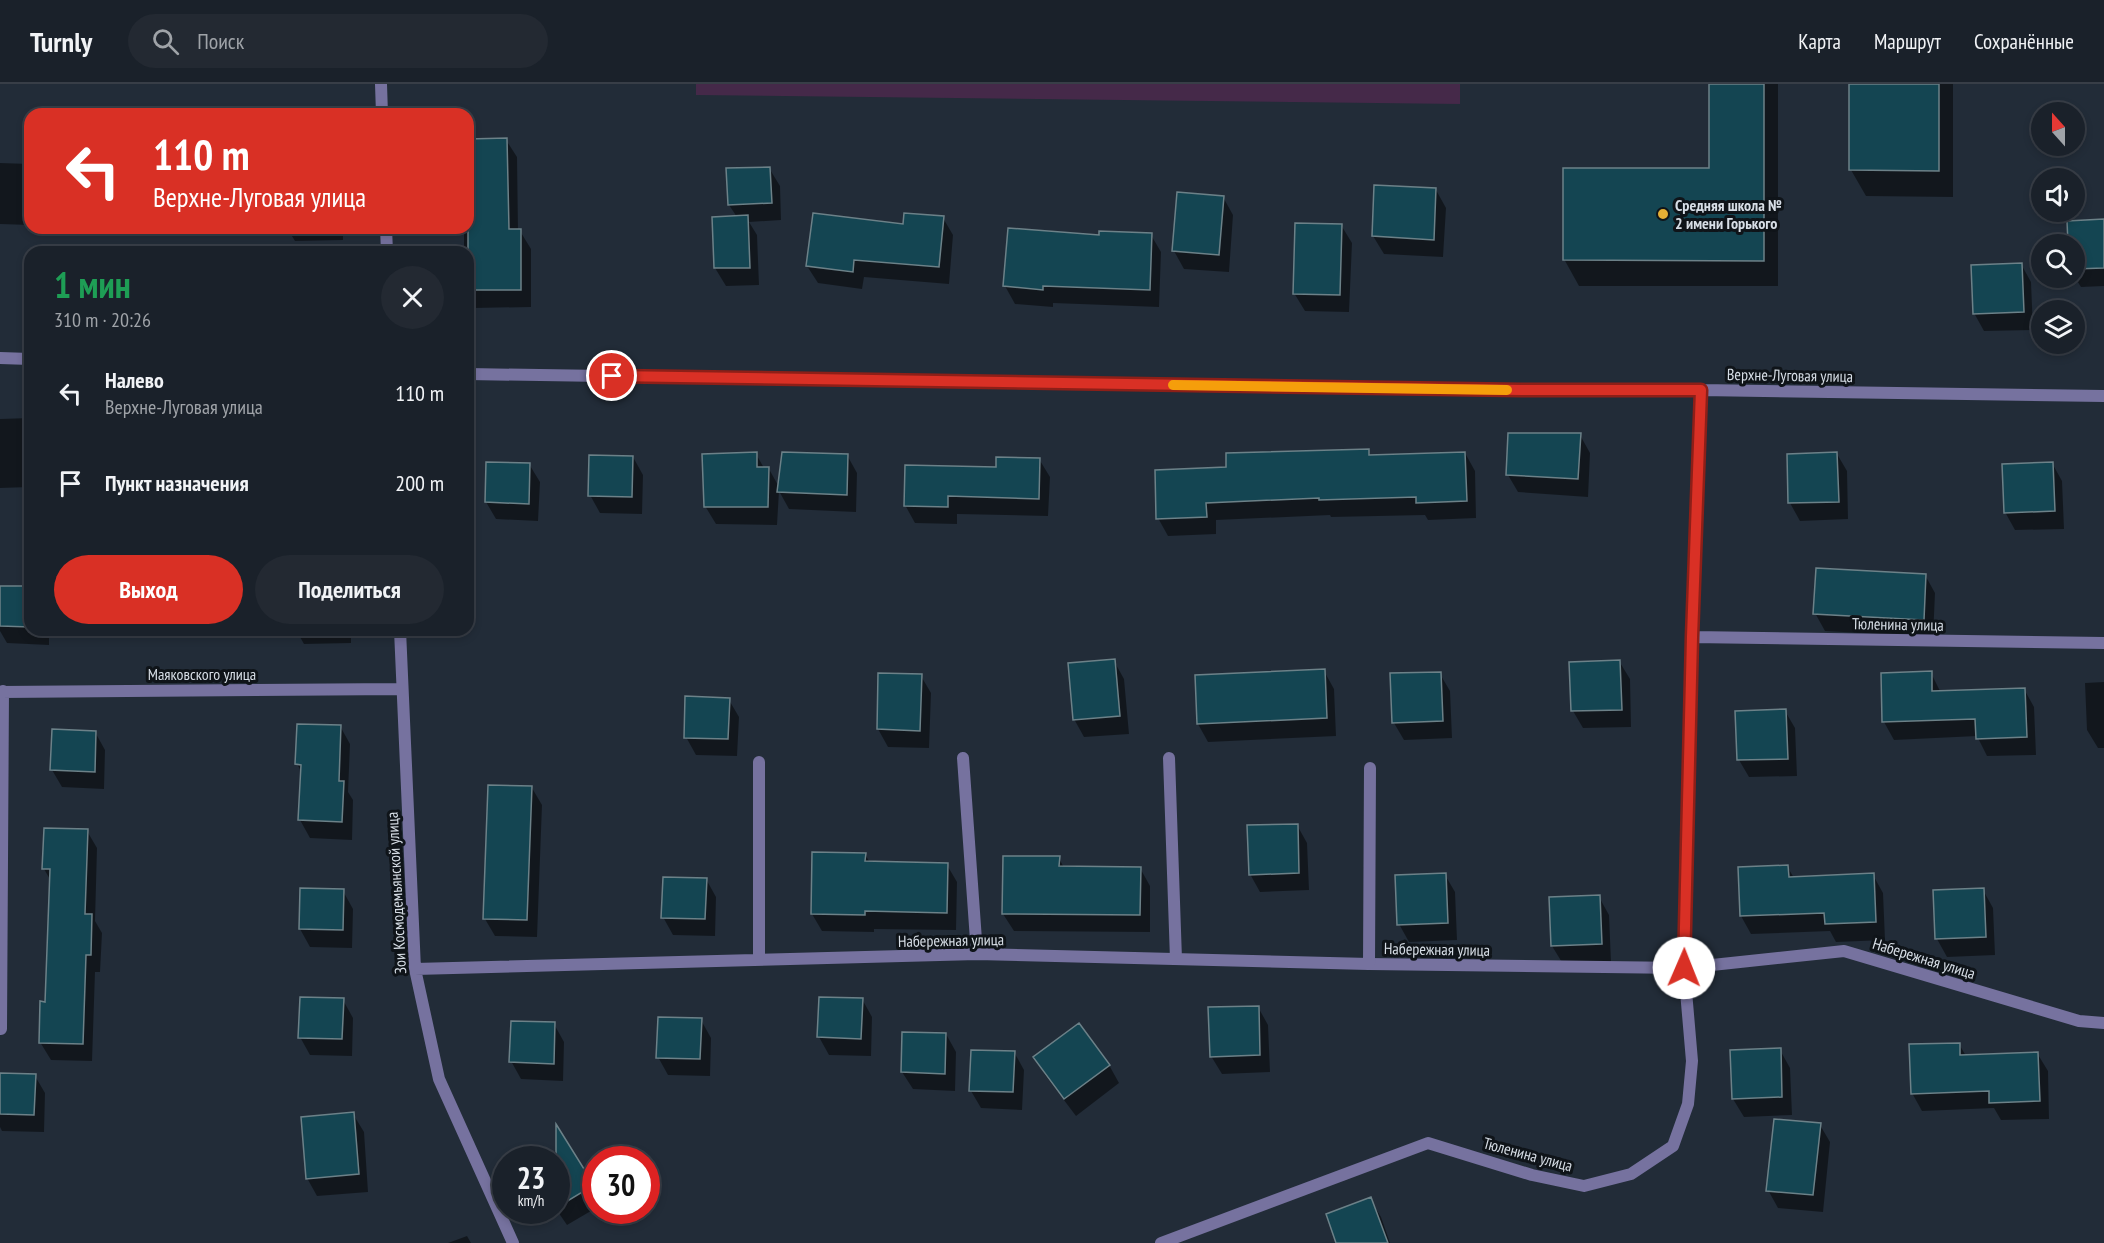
<!DOCTYPE html>
<html lang="ru">
<head>
<meta charset="utf-8">
<style>
	:root { --surface:#1a212a; --page:#232932; --text:#f1f3f6; --muted:#9fa3a8; --line:#383e47; --accent:#d93025 }
	body { margin:0; font-family:"PT Sans Narrow",sans-serif; background:var(--page); color:var(--text); height:100vh; display:flex; flex-direction:column; font-size:22px; white-space:nowrap }
	* { box-sizing:border-box; margin:0 }
	p { font-size:20px; color:var(--muted) }
	.icon { flex:none; width:33px; height:33px; fill:none; stroke:currentColor; stroke-width:2; stroke-linecap:round; stroke-linejoin:round }
	.map { position:relative; flex:1; overflow:hidden }
	.side { position:absolute; left:24px; top:162px; width:450px; height:390px; display:flex; flex-direction:column; background:var(--surface); border-radius:18px; box-shadow:0 3px 9px #0003,0 0 0 2px var(--line) }
	.side>* { flex:none }
	.guide { position:absolute; left:24px; top:24px; width:450px; height:126px; border-radius:18px; box-shadow:0 3px 9px #0003,0 0 0 2px var(--line); background:#d93025; color:#fff; overflow:hidden }
	.needle { width:39px; rotate:339deg }
	.buttons { position:absolute; left:2031px; top:18px; display:grid; gap:12px }
	.buttons a { display:grid; place-items:center; width:54px; height:54px; border-radius:50%; background:var(--surface); box-shadow:0 3px 9px #0003,0 0 0 2px var(--line); font-size:30px }
	.speed { position:absolute; left:492px; top:1062px; display:flex; gap:12px; font-size:30px; font-weight:700; text-align:center }
	.speed>* { display:grid; place-content:center; width:78px; height:78px; border-radius:50%; background:var(--surface); box-shadow:0 3px 9px #0003,0 0 0 2px var(--line); line-height:1 }
	.speed small { font-size:15px; font-weight:400 }
	.speed .limit { border:9px solid #d22; background:#fff; color:#111 }
	.pin { position:absolute; display:grid; place-items:center; width:51px; height:51px; color:#fff; margin:-26px; border:3px solid #fff; border-radius:50%; box-shadow:0 2px 6px #0007 }
	.me { position:absolute; width:66px; margin:-33px; rotate:1deg; stroke-linejoin:round; filter:drop-shadow(0 0 4px #0008) }
	.turn { display:flex; align-items:center; gap:21px; height:126px; padding:0 30px; font-size:27px }
	.turn .icon { width:78px; height:78px; stroke-width:2.5 }
	.turn b { display:block; font-size:42px; line-height:51px }
	.round { display:grid; place-items:center; flex:none; width:63px; height:63px; border-radius:32px; background:var(--page) }
	.head { display:flex; align-items:center; justify-content:space-between; height:102px; padding:0 30px }
	h1 { font-size:36px; font-weight:800; line-height:45px; color:#1e9e55 }
	.button { display:flex; gap:12px; margin-top:auto; padding:12px 30px }
	.button a { flex:1; height:69px; border-radius:36px; background:var(--accent); color:#fff; font-size:24px; font-weight:800; line-height:69px; text-align:center }
	.button a+a { background:var(--page); color:var(--text) }
	ul { padding:0; list-style:none }
	li { display:flex; align-items:center; gap:18px; height:90px; padding:0 30px }
	li div { flex:1 }
	li b { display:block; font-size:22px }
	li em { font-style:normal }
	header { display:flex; align-items:center; gap:36px; box-sizing:border-box; height:84px; padding:0 30px; background:var(--surface); border-bottom:2px solid var(--line) }
	header strong { font-size:28px }
	nav { display:flex; gap:33px; margin-inline-start:auto; font-size:21px }
	.search { width:420px; height:54px; background:var(--page); display:flex; align-items:center; gap:15px; box-sizing:border-box; padding:0 21px; border-radius:33px; color:var(--muted); font-size:22px }
	.map>svg:first-child { display:block }
	.green { fill:#452949 }
	.shadow { fill:#0007 }
	.building { fill:#144552; stroke:#6c8188; stroke-width:1.5 }
	.lines { fill:none; stroke-linecap:round; stroke-linejoin:round }
	.pedestrian { stroke:#76729f; stroke-width:12 }
	.minor { stroke:#76729f; stroke-width:12 }
	.route-casing { stroke:#8d1f18; stroke-width:15 }
	.route { stroke:#d93025; stroke-width:10 }
	.slow { stroke:#f59e0b; stroke-width:10 }
	.poi-dot { fill:#e4ae35; stroke:#0f1419; stroke-width:2 }
	.labels { text-anchor:middle; dominant-baseline:central; stroke-width:6; stroke-linejoin:round; paint-order:stroke }
	.poi-label { font-size:16px; font-weight:bold; fill:#d7dee6; stroke:#0f1419; text-anchor:start }
	.street-label { font-size:16px; fill:#d7dee6; stroke:#0f1419 }
</style>
</head>
<body>
<header>
<strong>Turnly</strong>
<div class="search"><svg class="icon" aria-label="search" viewBox="0 0 24 24"><circle cx="10" cy="10" r="6"/><path d="M15 15l6 6"/></svg>Поиск</div>
<nav><a>Карта</a><a>Маршрут</a><a>Сохранённые</a></nav>
</header>
<div class="map">
<svg width="2104" height="1159" viewBox="0 0 2104 1159">
	<rect width="100%" height="100%" fill="#222c38"/>
	<!-- green -->
	<path class="green" d="M696,0H1460V20L696,11Z"/>
	<!-- shadow -->
	<path class="shadow" d="M1710,0H1778V202H1579L1564,175L1710,86Z
		M1851,0H1953V113L1866,112L1851,86Z
		M506,56L517,73L518,147H520L531,165V223L474,224L468,213V168H464V147H467L468,144V57Z
		M0,79L30,80V141L0,140Z
		M769,84L780,102L781,136L749,138L757,151L759,201L726,202L715,184L737,133L729,121Z
		M1436,106L1446,124L1443,173L1384,170L1373,152Z
		M1223,113L1233,131L1229,188L1184,185L1174,167Z
		M943,134L953,151L949,200L864,193L862,205L818,199L807,182L904,142Z
		M2104,137V202L2081,203L2074,192V160H2070L2069,138Z
		M1341,141L1352,159L1349,228L1305,227L1294,209Z
		M287,144H343V156L295,157Z
		M1151,151L1161,168L1159,223L1053,219V223L1015,220L1005,202L1100,153Z
		M2021,180L2031,198L2033,246L1984,247L1974,229Z
		M30,334V403L0,404V335Z
		M1580,351L1590,369L1588,413L1518,408L1508,391Z
		M1368,367L1371,372L1465,369L1475,387L1476,434L1428,436L1425,431L1331,433L1330,431L1216,436V450L1168,452L1158,434Z
		M756,370L764,384L769,385L779,403L847,371L857,389L856,428L789,425L779,407L777,441L716,440L705,422Z
		M1837,370L1847,387L1848,435L1800,437L1790,419Z
		M633,373L643,391L642,430L600,429L590,411Z
		M1039,375L1050,393L1048,432L957,430V440L915,439L905,421L997,384Z
		M2052,379L2062,397L2064,445L2015,446L2005,428Z
		M529,380L540,398L538,437L496,435L486,418Z
		M1925,491L1935,509L1933,553L1825,547L1815,529Z
		M0,503L30,504V546H49V561L7,559L0,547Z
		M296,546H351V559L304,560Z
		M1114,577L1124,595L1129,650L1084,653L1074,635Z
		M1619,577L1630,595L1631,643L1583,644L1573,627Z
		M1324,587L1334,605L1336,652L1208,658L1198,640L1197,593Z
		M1931,589L1941,609L2024,605L2034,623L2036,671L1987,672L1977,652L1894,656L1884,638L1882,590Z
		M880,590L921,592L931,609L929,664L888,663L878,645Z
		M1440,590L1450,607L1452,654L1404,656L1394,639Z
		M2104,598V664H2098L2087,646L2085,599Z
		M729,616L739,633L737,672L696,671L686,653Z
		M1785,627L1795,644L1797,692L1749,693L1739,676Z
		M340,642L350,660L348,708L353,716L352,756L310,754L300,736L302,689L297,680Z
		M95,648L105,666L104,705L62,703L52,686Z
		M532,704L542,721L537,853L495,852L485,835Z
		M1297,741L1307,759L1309,806L1260,808L1250,790Z
		M87,747L97,764L95,837L102,849L100,888H95L92,977L51,976L40,958L47,919L51,797L44,785Z
		M865,770L870,779L947,781L957,798L956,846L874,845V848L822,847L812,830Z
		M1059,774L1064,784H1140L1150,802V848L1014,847L1003,830Z
		M1787,782L1794,794L1873,791L1883,809L1885,856L1836,858L1830,847L1751,850L1741,832L1739,784Z
		M1445,791L1455,808L1457,856L1409,858L1399,840Z
		M706,795L716,813L715,852L673,851L663,833Z
		M1983,806L1993,824L1995,871L1947,873L1937,855Z
		M343,807L353,825L352,864L310,863L300,845Z
		M1599,813L1609,831L1611,878L1563,880L1552,862Z
		M862,915L872,933L871,972L829,971L819,953Z
		M343,916L353,934L352,972L310,971L300,953Z
		M1258,923L1268,941L1270,988L1222,990L1211,972Z
		M701,936L711,954L710,992L668,991L658,973Z
		M554,940L564,958L563,997L521,995L511,977Z
		M946,950L956,968L955,1007L913,1005L902,988Z
		M1959,960L1966,972L2037,969L2048,987L2049,1035L2001,1036L1994,1024L1922,1027L1912,1009Z
		M1780,966L1790,984L1792,1031L1744,1033L1733,1015Z
		M1014,968L1024,986L1022,1026L981,1024L971,1007Z
		M1035,974L1109,981L1119,999L1076,1032L1045,991Z
		M0,990L35,992L45,1009L44,1048L2,1047L0,1043Z
		M353,1030L364,1048L368,1108L317,1112L307,1094Z
		M1820,1041L1830,1058L1823,1128L1778,1124L1768,1106Z
		M567,1059L596,1106V1124L567,1141L556,1125V1076H541Z
		M1370,1115L1381,1133L1390,1159H1338Z
		M467,1152L471,1159H448Z"/>
	<!-- building -->
	<path class="building" d="M1709,0H1764V177L1563,176V84H1709Z
		M1849,0H1939V87L1849,86Z
		M507,54L509,145H521V206H468V55Z
		M770,83L772,119L728,121L726,84Z
		M1374,101L1436,104L1434,156L1372,152Z
		M1177,108L1224,112L1219,171L1172,167Z
		M813,129L903,140L904,129L944,132L939,183L854,176L853,188L806,182Z
		M748,131L750,184H714L712,133Z
		M2104,135V184L2074,185V160H2068L2067,137Z
		M1295,139L1342,140L1340,211L1293,210Z
		M1008,144L1099,151V147L1152,149L1150,206L1043,202V206L1003,202Z
		M2022,179L2024,228L1973,230L1971,181Z
		M1508,349H1581L1578,395L1506,391Z
		M1369,365V371L1465,368L1467,417L1416,419V413L1319,416V414L1206,419L1207,433L1156,435L1155,386L1226,383V369Z
		M757,368V383H769L768,423H704L702,370Z
		M782,368L848,370L847,411L777,408Z
		M1837,368L1839,418L1788,419L1787,370Z
		M589,371L633,372L632,413L588,412Z
		M996,373L1040,374L1039,415L948,412V423L904,422L905,381L996,383Z
		M486,378L530,379L529,420L485,418Z
		M2053,378L2055,427L2004,429L2002,380Z
		M1816,484L1926,490L1924,536L1813,530Z
		M0,502H30V543L0,542Z
		M1115,575L1120,632L1073,636L1068,579Z
		M1620,576L1622,626L1571,627L1569,578Z
		M1325,585L1327,634L1197,640L1195,591Z
		M1932,587V607L2025,604L2027,653L1976,655L1975,635L1882,638L1881,589Z
		M1441,588L1443,637L1392,639L1390,589Z
		M878,589L922,590L920,647L877,645Z
		M685,612L730,614L728,655L684,654Z
		M1786,625L1788,675L1737,676L1735,627Z
		M297,640L341,641L339,697H344L342,738L298,736L301,681L295,680Z
		M52,645L96,647L95,688L50,686Z
		M488,701L532,702L527,836L483,835Z
		M1298,740L1299,789L1249,791L1247,741Z
		M44,744L88,745L85,830H92L91,871H86L83,960L39,959L40,917L45,918L50,785H42Z
		M812,768L866,769L865,777L948,779L947,829L865,827V831L811,830Z
		M1003,772H1060L1059,782L1141,783L1140,831L1002,830Z
		M1788,781L1789,793L1874,789L1876,838L1825,840L1824,829L1740,832L1738,783Z
		M1446,789L1448,839L1397,841L1395,791Z
		M663,793L707,794L705,835L661,834Z
		M300,804L344,805L343,846L299,845Z
		M1984,804L1986,853L1935,855L1933,806Z
		M1600,811L1602,860L1551,862L1549,813Z
		M300,913L344,914L342,955L298,954Z
		M819,913L863,914L861,955L817,953Z
		M1259,922L1260,971L1210,973L1208,923Z
		M658,933L702,934L700,975L656,974Z
		M511,937L555,938L554,980L509,978Z
		M1079,939L1110,981L1064,1015L1033,973Z
		M902,948L946,949L945,990L901,988Z
		M1960,959V971L2038,968L2040,1017L1989,1019V1007L1911,1010L1909,960Z
		M1781,964L1782,1013L1732,1015L1730,966Z
		M971,966L1015,967L1013,1008L969,1007Z
		M0,989L36,990L34,1031L0,1030Z
		M354,1028L359,1090L306,1095L301,1033Z
		M1774,1035L1821,1039L1813,1111L1766,1107Z
		M556,1040L594,1101L556,1124Z
		M1371,1113L1388,1159H1336L1326,1130Z"/>
	<g class="lines">
		<!-- pedestrian -->
		<path class="pedestrian" d="M1369,880L1684,884"/>
		<!-- minor -->
		<path class="minor" d="M381,0L382,30
			M386,144L387,168
			M0,274L30,275
			M468,290L1521,306H1701L2104,312
			M400,546L415,885L439,995L513,1159
			M1692,553L2104,559
			M0,608L402,605
			M963,674L977,870
			M1169,674L1176,875
			M759,876V678
			M1684,884L1844,867L2079,937L2104,939
			M415,885L977,870L1369,880L1370,684
			M1,945L3,607
			M1161,1159L1428,1059L1532,1091L1584,1102L1631,1090L1673,1062L1688,1020L1692,977L1684,884L1692,553L1701,306"/>
	</g>
	<g class="lines">
		<defs>
			<path id="route" d="M612,292L1521,306H1701L1692,553L1684,884"/>
		</defs>
		<!-- route casing -->
		<use href="#route" class="route-casing"/>
		<!-- route -->
		<use href="#route" class="route"/>
		<!-- slow -->
		<path class="slow" d="M1173,301L1507,306"/>
	</g>
	<!-- markers -->
	<circle class="poi-dot" cx="1663" cy="130" r="6"/>
	<g class="labels">
		<!-- poi labels -->
		<g class="poi-label">
			<text x="1675" y="121">Средняя школа №<tspan x="1675" dy="18">2 имени Горького</tspan></text>
		</g>
		<!-- street labels -->
		<g class="street-label">
			<text transform="translate(1790 291) rotate(1)">Верхне-Луговая улица</text>
			<text transform="translate(1898 540) rotate(1)">Тюленина улица</text>
			<text x="202" y="590">Маяковского улица</text>
			<text transform="translate(396 809) rotate(-93)">Зои Космодемьянской улица</text>
			<text transform="translate(951 856) rotate(-1)">Набережная улица</text>
			<text transform="translate(1437 865) rotate(1)">Набережная улица</text>
			<text transform="translate(1924 874) rotate(17)">Набережная улица</text>
			<text transform="translate(1528 1070) rotate(15)">Тюленина улица</text>
		</g>
	</g>
</svg>
<div class="buttons">
<a><svg class="needle" viewBox="-14 -14 28 28"><path d="M0-13l5 13h-10z" fill="#e53935"/><path d="M0 13l5-13h-10z" fill="#9fa3a8"/></svg></a>
<a><svg class="icon" aria-label="sound" viewBox="0 0 24 24"><path d="M4 9h4l5-4v14l-5-4H4zM17 9q2 3 0 6"/></svg></a>
<a><svg class="icon" aria-label="search" viewBox="0 0 24 24"><circle cx="10" cy="10" r="6"/><path d="M15 15l6 6"/></svg></a>
<a><svg class="icon" aria-label="layers" viewBox="0 0 24 24"><path d="M12 4l9 5-9 5-9-5zM3 14l9 5 9-5"/></svg></a>
</div>
<div class="speed"><div>23<small>km/h</small></div><div class="limit">30</div></div>
<div class="pin" style="left:612px;top:292px;background:#d93025"><svg class="icon" aria-label="arrive" viewBox="0 0 24 24"><path d="M6 21V4h12l-3 4 3 4H6"/></svg></div>
<svg class="me" style="left:1684px;top:884px" viewBox="-20 -20 40 40"><circle r="19" fill="#fff"/><path d="M0-13L10 11 0 6-10 11z" fill="#d93025"/></svg>
<div class="guide">
<div class="turn"><svg class="icon" aria-label="left" viewBox="0 0 24 24"><path d="M17 20v-9H6M10 6l-5 5 5 5"/></svg><div><b>110 m</b>Верхне-Луговая улица</div></div>
</div>
<section class="side">
<div class="head"><div><h1>1 мин</h1><p>310 m · 20:26</p></div><a class="round"><svg class="icon" aria-label="close" viewBox="0 0 24 24"><path d="M6 6l12 12M18 6L6 18"/></svg></a></div>
<ul>
<li><svg class="icon" aria-label="left" viewBox="0 0 24 24"><path d="M17 20v-9H6M10 6l-5 5 5 5"/></svg><div><b>Налево</b><p>Верхне-Луговая улица</p></div><em>110 m</em></li>
<li><svg class="icon" aria-label="arrive" viewBox="0 0 24 24"><path d="M6 21V4h12l-3 4 3 4H6"/></svg><div><b>Пункт назначения</b></div><em>200 m</em></li>
</ul>
<div class="button"><a>Выход</a><a>Поделиться</a></div>
</section>
</div>
</body>
</html>
